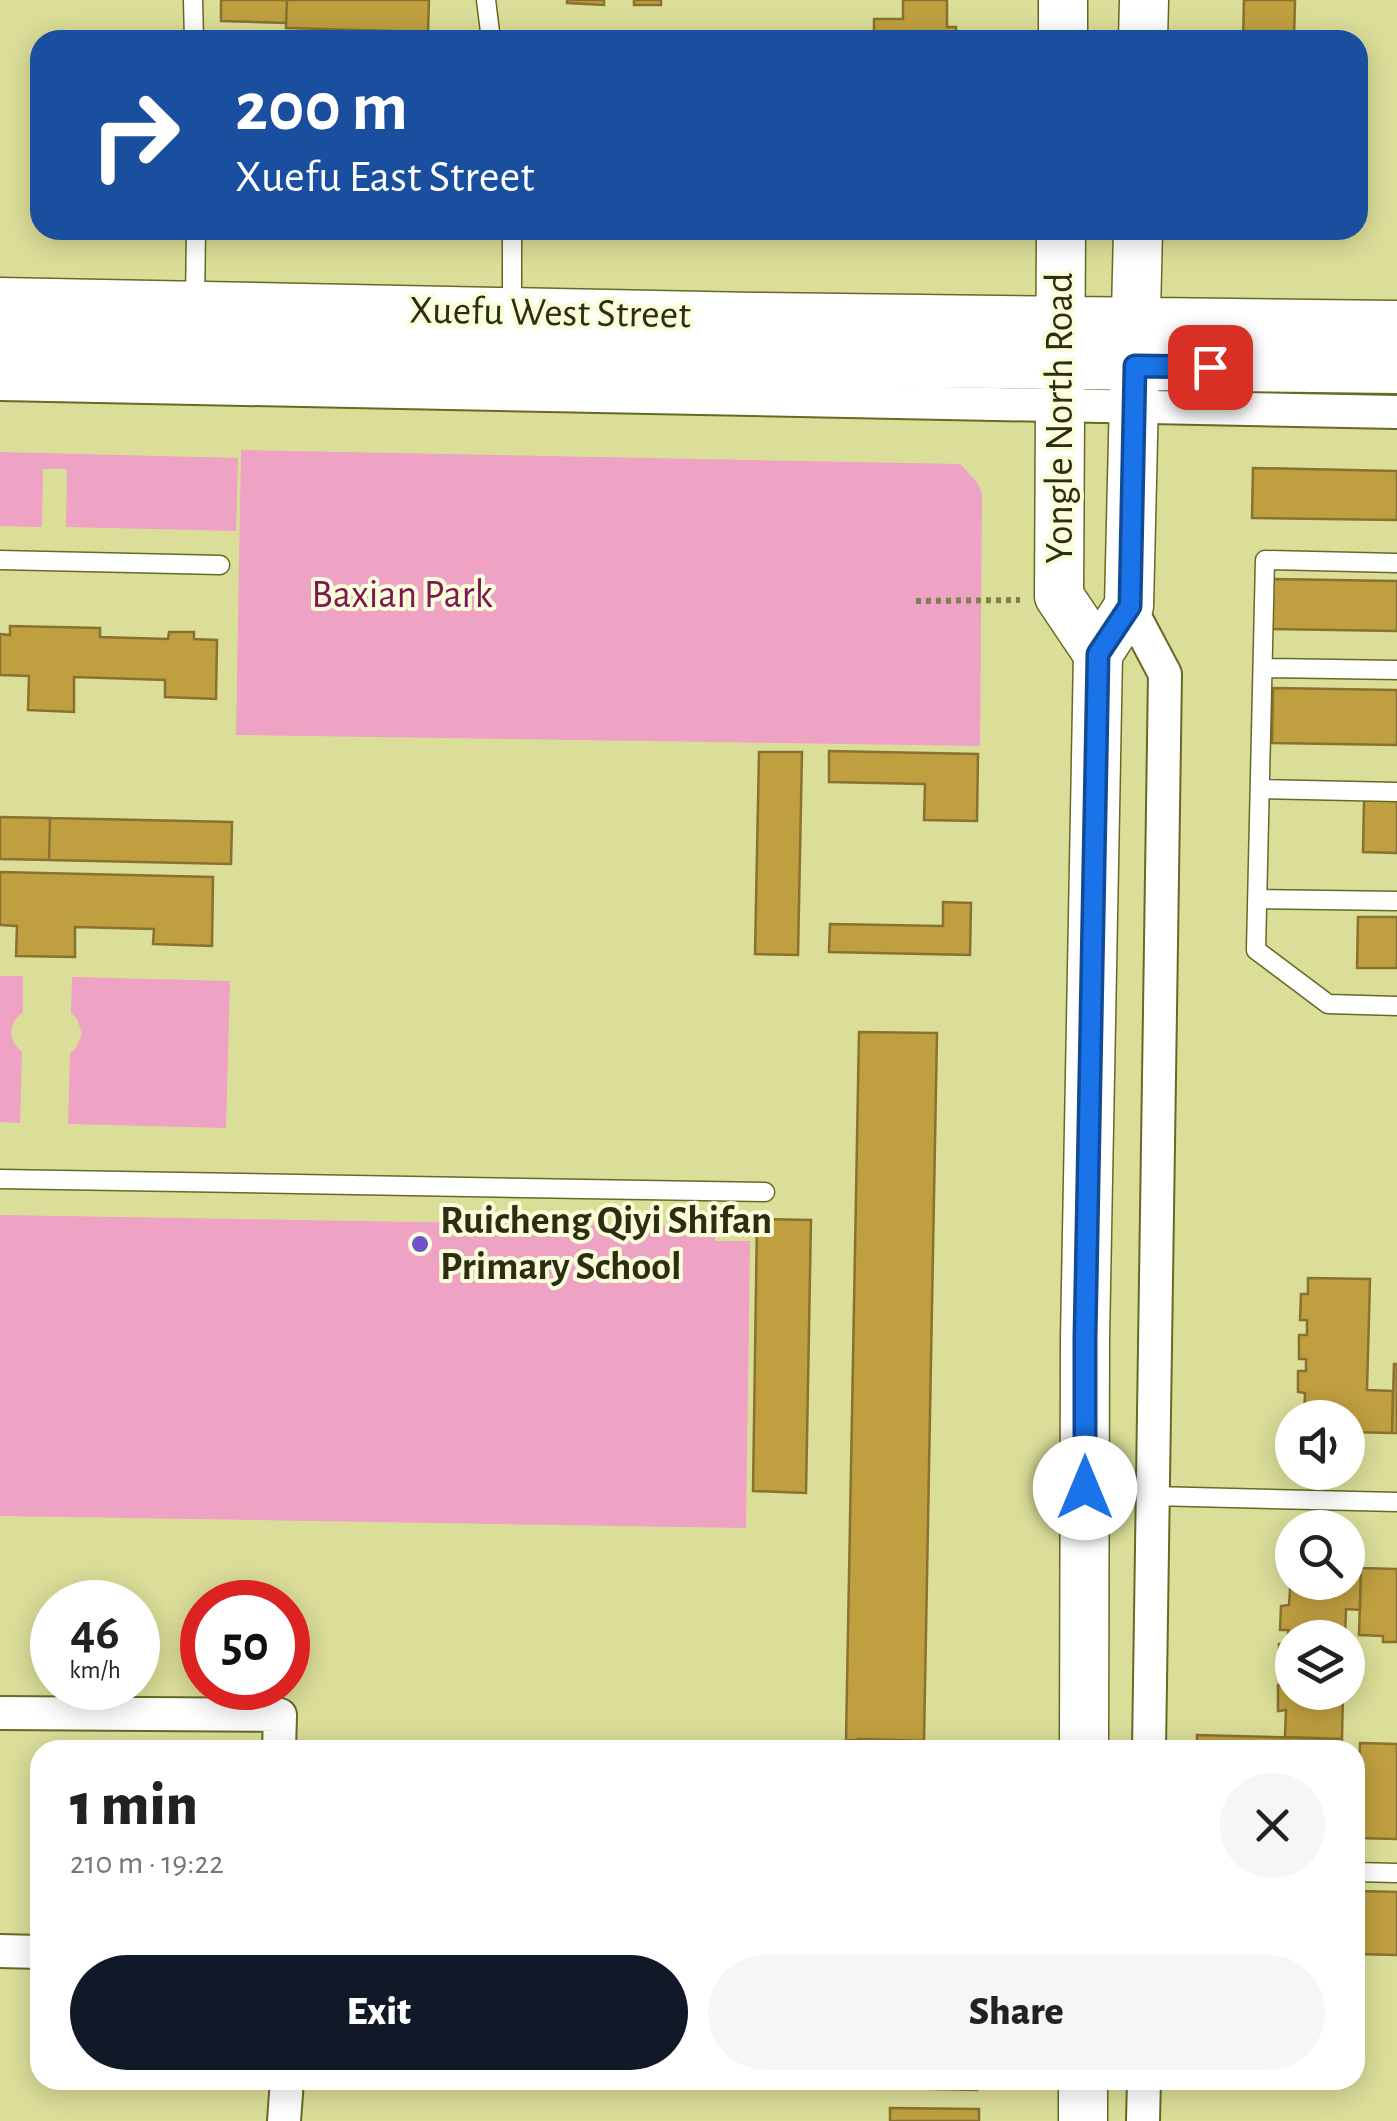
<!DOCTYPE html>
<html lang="en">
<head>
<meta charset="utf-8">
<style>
	:root { --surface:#fff; --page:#f6f6f6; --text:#222; --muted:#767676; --accent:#111827 }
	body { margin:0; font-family:"Alegreya Sans",sans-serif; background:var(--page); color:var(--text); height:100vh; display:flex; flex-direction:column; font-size:38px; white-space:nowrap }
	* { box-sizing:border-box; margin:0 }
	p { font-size:32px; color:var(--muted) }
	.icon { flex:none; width:55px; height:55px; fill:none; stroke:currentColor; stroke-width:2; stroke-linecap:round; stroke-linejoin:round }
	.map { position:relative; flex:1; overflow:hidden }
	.side { position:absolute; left:30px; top:1740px; width:1335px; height:350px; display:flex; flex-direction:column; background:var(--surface); border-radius:30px; box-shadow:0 5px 25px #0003 }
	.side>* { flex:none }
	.top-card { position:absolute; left:30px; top:30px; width:1338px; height:210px; border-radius:30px; box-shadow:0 5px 25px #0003; background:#1a4fa0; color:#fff; overflow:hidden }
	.controls { position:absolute; left:1275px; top:1400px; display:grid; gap:20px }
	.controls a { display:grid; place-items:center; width:90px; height:90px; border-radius:50%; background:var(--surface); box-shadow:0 5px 25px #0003; font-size:50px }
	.speed { position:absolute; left:30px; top:1580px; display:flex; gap:20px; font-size:50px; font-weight:700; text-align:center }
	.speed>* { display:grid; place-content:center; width:130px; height:130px; border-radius:50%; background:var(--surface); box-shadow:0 5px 25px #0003; line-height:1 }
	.speed small { font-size:25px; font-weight:400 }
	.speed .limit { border:15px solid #d22; background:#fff; color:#111 }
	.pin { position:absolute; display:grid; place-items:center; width:85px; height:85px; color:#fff; margin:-42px; border-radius:20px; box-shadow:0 5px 15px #0006 }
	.me { position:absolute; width:110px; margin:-55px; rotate:0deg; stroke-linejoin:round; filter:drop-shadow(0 0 8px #0008) }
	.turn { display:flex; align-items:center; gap:35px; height:210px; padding:0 40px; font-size:45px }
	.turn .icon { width:130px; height:130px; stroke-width:2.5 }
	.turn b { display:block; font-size:70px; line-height:85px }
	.round { display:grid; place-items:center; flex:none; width:105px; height:105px; border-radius:52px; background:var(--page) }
	.overview { display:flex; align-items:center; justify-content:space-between; height:170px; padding:0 40px }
	h1 { font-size:60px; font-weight:800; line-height:75px }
	.action { display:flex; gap:20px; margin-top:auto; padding:20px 40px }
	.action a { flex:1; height:115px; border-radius:60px; background:var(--accent); color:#fff; font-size:40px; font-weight:800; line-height:115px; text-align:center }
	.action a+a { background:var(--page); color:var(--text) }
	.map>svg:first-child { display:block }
	.green { fill:#eea3c5 }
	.building { fill:#bf9f40; stroke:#89722f; stroke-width:2.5 }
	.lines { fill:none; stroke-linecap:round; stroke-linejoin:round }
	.lane-casing { stroke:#686924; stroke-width:21 }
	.street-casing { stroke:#686924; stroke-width:36 }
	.secondary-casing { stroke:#686924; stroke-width:51 }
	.path { stroke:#7e8050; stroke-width:6; stroke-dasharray:5 5; stroke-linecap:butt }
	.lane { stroke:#fff; stroke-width:18 }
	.street { stroke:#fff; stroke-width:32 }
	.secondary { stroke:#fff; stroke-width:48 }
	.route-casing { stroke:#114b97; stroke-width:25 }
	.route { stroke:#1a73e8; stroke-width:18 }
	.poi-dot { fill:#7052cc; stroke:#fafdda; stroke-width:4 }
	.labels { text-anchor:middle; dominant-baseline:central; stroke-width:8; stroke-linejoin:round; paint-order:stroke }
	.street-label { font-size:40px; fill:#2d2e11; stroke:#fafdda }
	.park-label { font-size:40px; fill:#7e1653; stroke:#fafdda }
	.poi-label { font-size:40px; font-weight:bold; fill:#2d2e11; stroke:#fafdda; text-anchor:start }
</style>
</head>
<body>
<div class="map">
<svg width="1397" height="2121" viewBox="0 0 1397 2121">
	<rect width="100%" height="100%" fill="#dbde98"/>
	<!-- green -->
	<path class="green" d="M241,450L960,464L977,482L982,494L980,746L236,735Z
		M0,452L238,458L236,531L66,527L67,469H43L42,527L0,526Z
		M0,976H23V1012C8,1024 7,1039 22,1052L20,1123L0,1122Z
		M72,977L230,981L226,1128L68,1124L70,1053L76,1048L82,1034L77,1019L71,1013Z
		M0,1215L715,1227V1241H750L746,1528L0,1516Z"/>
	<!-- building -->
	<path class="building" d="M221,0H287L286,23L221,21Z
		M287,0H429L428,32L286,28Z
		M567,0H604V5L567,3Z
		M634,0H661V5H634Z
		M903,0H947V27H956V40H874V19H903Z
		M1244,0H1295L1294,40H1243Z
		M1253,468L1397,471V520L1252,518Z
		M1272,579L1397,581V631L1271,629Z
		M10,626L100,628V637L168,639L169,632H194V639L217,640L216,699L165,697V680L74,677V712L28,710L29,676L0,675V634L10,635Z
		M1273,688L1397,690V745L1272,743Z
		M829,751L978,754L977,821L924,820L925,784L829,782Z
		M759,752H802L798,955L755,954Z
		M1364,800L1397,801V853L1363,852Z
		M0,817L50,818L49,860L0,859Z
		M50,818L232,822L231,864L49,860Z
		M0,872L213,877L212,946L153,944L154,929L75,927V957L16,956L17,926L0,925Z
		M943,902L971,903L970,955L829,952L830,924L943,926Z
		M1358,917H1397V968H1357Z
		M859,1032L937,1033L924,1741L846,1740Z
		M757,1219L811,1220L806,1493L753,1491Z
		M1308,1278L1370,1279L1367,1390L1393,1391L1392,1433L1348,1432V1418H1304L1305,1393L1298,1392V1371H1306V1359H1299V1335H1307V1320H1300L1301,1294H1308Z
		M1394,1364H1397V1433H1392Z
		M1348,1567L1361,1568L1360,1610L1346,1609L1345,1638H1292V1692H1343L1342,1739L1285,1737L1286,1710L1278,1711V1685L1287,1686V1670H1279V1644H1288V1630H1280L1281,1606L1289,1605L1291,1575L1292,1573V1582H1348Z
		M1361,1568L1397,1569V1642H1383V1636L1359,1635Z
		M1197,1735L1342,1739V1750H1197Z
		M858,1739L924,1741L923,1750H857Z
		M1360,1743L1397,1744V1839L1358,1838Z
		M1355,1891H1360L1358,1954H1355Z
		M1360,1891L1397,1892V1955L1358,1954Z
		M891,2080H977V2090L891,2088Z
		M890,2108L979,2109V2121H890Z"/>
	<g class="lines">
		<defs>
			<path id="lane" d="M193,0L194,40
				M486,0L491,40
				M195,304L196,230
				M512,309V230
				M0,560L220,565
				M1397,563L1265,560L1256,950L1328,1004L1397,1006
				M1263,668L1397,670
				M1260,789L1397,792
				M1257,899L1397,901
				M0,1179L765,1192
				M1152,1496L1397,1502
				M1355,1872L1397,1873"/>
			<path id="street" d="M0,384L1397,412
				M1129,606L1165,674L1149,1750
				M0,1713L280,1715L279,1750
				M0,1951L40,1952
				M284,2121L287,2080
				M1143,2121L1144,2080"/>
			<path id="secondary" d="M1063,40V0
				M1143,40L1144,0
				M1061,230L1059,596L1098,654
				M0,302L754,317L1397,325
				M0,346L753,361L1397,369
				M1084,1750L1085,1338L1098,654L1129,606L1138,230
				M1083,2121V2080"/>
		</defs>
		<!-- lane casing -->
		<use href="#lane" class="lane-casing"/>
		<!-- street casing -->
		<use href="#street" class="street-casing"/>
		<!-- secondary casing -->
		<use href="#secondary" class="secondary-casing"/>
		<!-- path -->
		<path class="path" d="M916,601L1020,600"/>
		<!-- lane -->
		<use href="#lane" class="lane"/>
		<!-- street -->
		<use href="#street" class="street"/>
		<!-- secondary -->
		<use href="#secondary" class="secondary"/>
	</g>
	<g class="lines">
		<defs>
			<path id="route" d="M1085,1488V1338L1098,654L1130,606L1135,366L1210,367"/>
		</defs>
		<!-- route casing -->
		<use href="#route" class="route-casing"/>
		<!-- route -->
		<use href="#route" class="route"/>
	</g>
	<!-- markers -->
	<circle class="poi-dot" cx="420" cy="1244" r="10"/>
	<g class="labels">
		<!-- street labels -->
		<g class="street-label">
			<text transform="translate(550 313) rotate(1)">Xuefu West Street</text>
			<text transform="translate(1060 418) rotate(-90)">Yongle North Road</text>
		</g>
		<!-- park labels -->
		<g class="park-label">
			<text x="402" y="595">Baxian Park</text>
		</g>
		<!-- poi labels -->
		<g class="poi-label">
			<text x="440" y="1221">Ruicheng Qiyi Shifan<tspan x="440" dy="46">Primary School</tspan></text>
		</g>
	</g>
</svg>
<div class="controls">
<a><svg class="icon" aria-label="sound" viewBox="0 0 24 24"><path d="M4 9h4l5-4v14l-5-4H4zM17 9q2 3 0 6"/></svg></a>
<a><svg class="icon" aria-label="search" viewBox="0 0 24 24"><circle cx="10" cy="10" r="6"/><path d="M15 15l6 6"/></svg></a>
<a><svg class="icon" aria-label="layers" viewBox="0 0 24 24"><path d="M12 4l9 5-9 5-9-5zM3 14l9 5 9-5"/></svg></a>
</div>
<div class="speed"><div>46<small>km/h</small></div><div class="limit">50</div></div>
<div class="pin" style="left:1210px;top:367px;background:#d93025"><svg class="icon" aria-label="arrive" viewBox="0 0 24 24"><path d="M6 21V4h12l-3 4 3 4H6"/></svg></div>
<svg class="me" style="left:1085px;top:1488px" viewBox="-20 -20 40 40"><circle r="19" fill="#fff"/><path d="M0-13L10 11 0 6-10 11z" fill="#1a73e8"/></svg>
<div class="top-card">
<div class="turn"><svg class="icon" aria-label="right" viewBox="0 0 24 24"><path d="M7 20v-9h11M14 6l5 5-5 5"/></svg><div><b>200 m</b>Xuefu East Street</div></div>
</div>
<section class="side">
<div class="overview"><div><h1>1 min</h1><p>210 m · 19:22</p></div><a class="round"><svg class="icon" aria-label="close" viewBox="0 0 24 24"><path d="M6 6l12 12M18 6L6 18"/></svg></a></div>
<div class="action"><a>Exit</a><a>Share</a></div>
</section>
</div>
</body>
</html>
